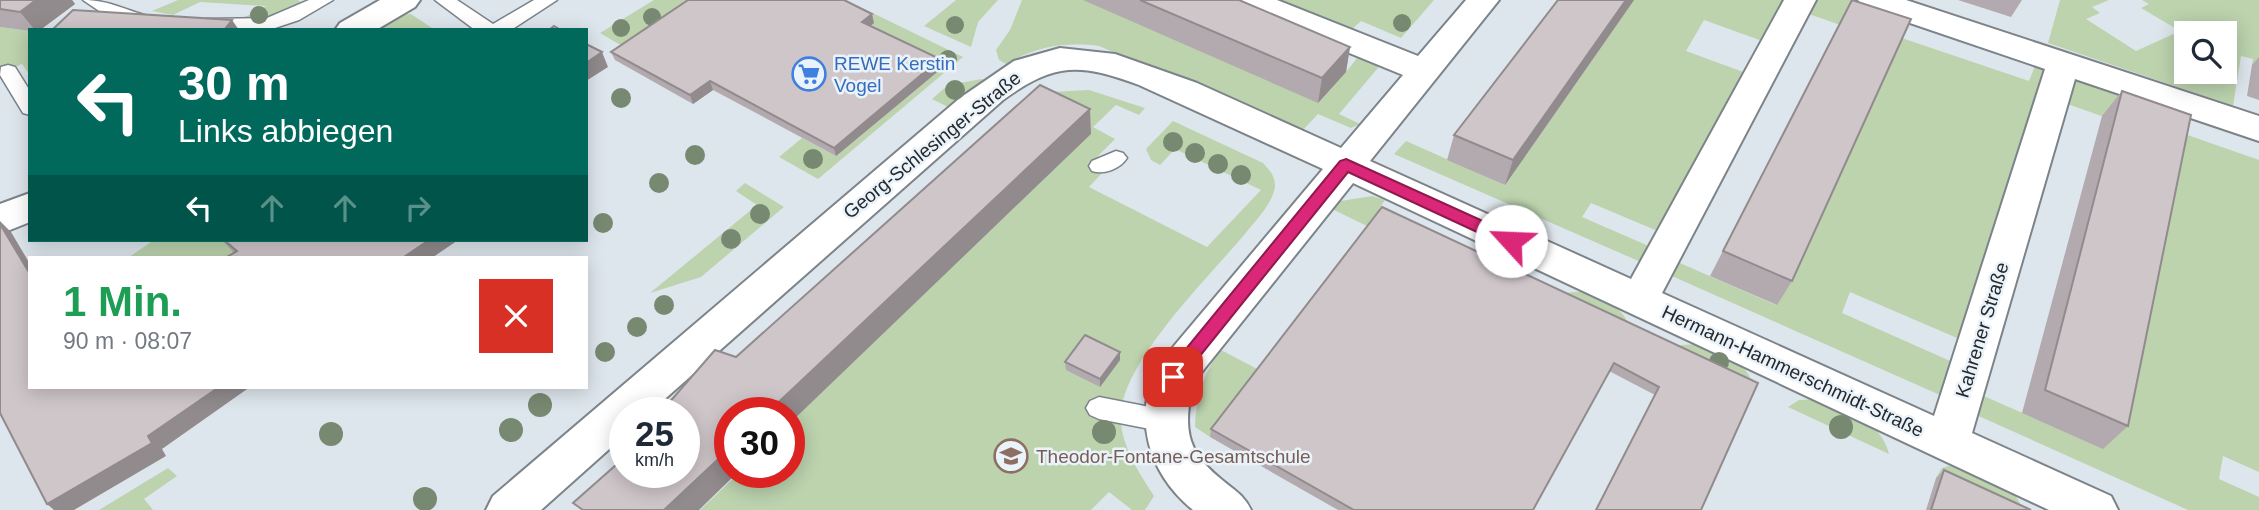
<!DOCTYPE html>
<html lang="de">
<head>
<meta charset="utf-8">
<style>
	:root { --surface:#fff; --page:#f6f6f7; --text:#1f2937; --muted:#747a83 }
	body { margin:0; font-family:Arial,sans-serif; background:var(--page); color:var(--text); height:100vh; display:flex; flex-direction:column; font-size:26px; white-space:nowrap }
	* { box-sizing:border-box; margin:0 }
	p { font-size:23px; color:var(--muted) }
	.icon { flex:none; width:38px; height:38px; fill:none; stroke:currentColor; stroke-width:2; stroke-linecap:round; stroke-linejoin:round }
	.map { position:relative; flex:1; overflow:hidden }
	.panel { position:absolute; left:28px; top:256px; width:560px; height:133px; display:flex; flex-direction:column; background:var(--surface); border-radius:0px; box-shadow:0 4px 18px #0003 }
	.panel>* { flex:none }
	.banner { position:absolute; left:28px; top:28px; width:560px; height:214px; border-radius:0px; box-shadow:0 4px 18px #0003; background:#00695c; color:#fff; overflow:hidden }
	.tools { position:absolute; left:2174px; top:21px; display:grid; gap:14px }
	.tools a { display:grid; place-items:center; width:63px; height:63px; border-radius:0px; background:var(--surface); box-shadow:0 4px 18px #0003; font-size:35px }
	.speed { position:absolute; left:609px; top:397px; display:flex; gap:14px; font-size:35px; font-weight:700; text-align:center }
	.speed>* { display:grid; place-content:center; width:91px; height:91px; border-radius:50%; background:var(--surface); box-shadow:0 4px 18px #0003; line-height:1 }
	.speed small { font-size:18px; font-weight:400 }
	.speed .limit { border:10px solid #d22; background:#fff; color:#111 }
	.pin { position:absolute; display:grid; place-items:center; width:60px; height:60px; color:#fff; margin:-30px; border-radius:14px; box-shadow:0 4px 10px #0006 }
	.me { position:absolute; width:77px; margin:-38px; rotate:295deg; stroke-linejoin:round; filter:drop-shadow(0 0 5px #0008) }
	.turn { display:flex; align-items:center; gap:24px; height:147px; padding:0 35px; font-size:32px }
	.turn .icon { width:91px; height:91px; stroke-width:2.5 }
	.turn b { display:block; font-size:49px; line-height:60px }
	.lanes { display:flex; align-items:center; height:66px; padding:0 35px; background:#0003; justify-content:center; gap:35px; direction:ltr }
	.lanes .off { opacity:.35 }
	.round { display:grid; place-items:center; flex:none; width:74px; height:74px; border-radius:0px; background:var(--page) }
	.summary { display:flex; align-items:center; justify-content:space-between; height:119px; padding:0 35px }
	h1 { font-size:42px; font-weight:700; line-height:52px; color:#1e9e55 }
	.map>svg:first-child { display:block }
	.green { fill:#bcd3ae; fill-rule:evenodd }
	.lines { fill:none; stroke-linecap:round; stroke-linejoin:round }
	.lane-casing { stroke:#7c8389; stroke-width:3 }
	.street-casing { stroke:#7c8389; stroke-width:4 }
	.lane { fill:#fff; fill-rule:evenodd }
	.street { fill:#fff; fill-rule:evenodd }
	.tree { fill:#788972 }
	.wall { fill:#b2aaae }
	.shaded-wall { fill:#918b8d }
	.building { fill:#cfc6ca; stroke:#918b8d; stroke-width:2 }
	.route { fill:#db2777; stroke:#8e194d; stroke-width:2 }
	.labels { text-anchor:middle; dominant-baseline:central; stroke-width:5; stroke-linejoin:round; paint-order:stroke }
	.shop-label { font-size:19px; fill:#366cbe; stroke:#ebf3fa; text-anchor:start }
	.street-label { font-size:19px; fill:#26292c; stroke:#ebf3fa }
	.education-label { font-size:19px; fill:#785e54; stroke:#ebf3fa; text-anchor:start }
</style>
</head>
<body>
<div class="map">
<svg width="2259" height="510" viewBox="0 0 2259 510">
	<rect width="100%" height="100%" fill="#dee6ed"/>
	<!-- green -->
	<path class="green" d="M178,0H298L305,5L277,19L239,20L266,6L200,2L173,15L152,11Z
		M654,0H703L629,50L600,33Z
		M834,0H846L963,57L818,179L779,157L802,138L836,156L864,31L874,22Z
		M956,0H998L978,22L971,47L924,26Z
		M1022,0H1084L1346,72L1361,53L1383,62L1339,114L1360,124L1351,128L1318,114L1301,132L1099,46C1065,42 1037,46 1006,64L999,60L996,50L1010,30Z
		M1264,0H1434L1401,38L1361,21L1347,34Z
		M1633,0H1790L1765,42L1704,20L1686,51L1746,73L1660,232L1591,203L1582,217L1651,247L1643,263L1394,154L1406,141L1505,185Z
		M1810,0H1858L1899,14L1890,34L2029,81L2037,61L2050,66L1964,341L1850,292L1842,313L1957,364L1950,391L1940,395L1665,273L1673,260L1776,305L1895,44L1803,12Z
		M2060,0H2109L2092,7L2100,13L2086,19L2136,51L2180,31L2141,8L2149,4L2142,0H2259V67L2252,65L2253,59L2241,56L2233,106L2048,43ZM2186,33H2224V72H2186Z
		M411,14L435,30H374L401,15Z
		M0,27L30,31V75L22,64L0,74Z
		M2069,75L2181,108L2176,131L2259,160V472L2223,456L2219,479L2259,497V510H2188L1972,413L1979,394L2103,448L2169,140L2062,102Z
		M982,79L986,81L952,109L932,99L948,85Z
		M1089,90L1145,108L1139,115L1116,105L1093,127L1115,139L1093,161L1106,169L1089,187L1207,247L1261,190L1175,149L1160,165L1151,160L1146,149L1173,121L1263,163C1269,170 1275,175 1275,186C1273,204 1255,221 1244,235C1209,277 1125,359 1121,413C1119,444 1139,472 1154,496L1145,510H1132L1109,492L1091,510H700L739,473L789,472V424L1051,92Z
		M745,183L784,207L701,277L650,293L757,205L736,191Z
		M1372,196L1385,200L1379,209L1413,225L1371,228L1332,209L1341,201Z
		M154,240H247L240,257H129Z
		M1584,291C1606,302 1628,307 1630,334L1565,293Z
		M1698,344C1722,355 1751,360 1753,391L1675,355L1681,345Z
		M1221,350L1261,371L1210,437L1195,427C1196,400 1203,372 1221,350Z
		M1820,399C1849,413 1881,421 1889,454L1788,407L1799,400Z
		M1958,463C1980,473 2017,484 2022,510L1936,478L1942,468Z
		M168,468L177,476L144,499L153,510H99Z"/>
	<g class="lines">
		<defs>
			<path id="lane" d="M83,0C109,0 125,10 151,17L154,21L144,27L111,19Z
				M309,0H333L299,20L269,30H201L196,25L206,19L267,18Z
				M435,0H457L493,24L534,0H557L511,30H475Z
				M8,65L15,67L30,91V115L23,113L0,75L1,67Z
				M1116,151L1123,153L1127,158C1120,169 1104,175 1092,171L1089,166L1092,161Z
				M1099,397L1165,410L1174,413L1178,421L1174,429L1165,432L1099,419L1090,415L1086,408L1090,401Z"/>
			<path id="street" d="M380,0H420L415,7L376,30H335L340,23Z
				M1232,0H1277L1418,56L1466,0H1499L1370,161L1631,279L1784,0H1816L1662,293L1934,416L2045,69L1863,7L1858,0H1906L2259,116V141L2075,79L1972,433L2111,496L2118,510H2049L1353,183L1193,383C1184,427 1184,449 1221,479C1234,490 1244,495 1251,510H1193C1148,473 1132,418 1158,365L1323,169L1139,85C1080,63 1055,62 1003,100L649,413H625V435L541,510H486L493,496L960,98L1014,61L1060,48L1115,54L1197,83L1341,148L1403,75L1237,7Z
				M30,193V222L0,234V204Z"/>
		</defs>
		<!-- lane casing -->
		<use href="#lane" class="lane-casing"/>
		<!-- street casing -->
		<use href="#street" class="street-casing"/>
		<!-- lane -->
		<use href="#lane" class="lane"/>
		<!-- street -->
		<use href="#street" class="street"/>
	</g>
	<!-- trees -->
	<g class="tree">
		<circle cx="259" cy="15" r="9"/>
		<circle cx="652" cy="17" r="9"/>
		<circle cx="1402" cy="23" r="9"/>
		<circle cx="955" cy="25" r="9"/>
		<circle cx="621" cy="28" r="9"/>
		<circle cx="948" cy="59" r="9"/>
		<circle cx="955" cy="90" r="10"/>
		<circle cx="621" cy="98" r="10"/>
		<circle cx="1173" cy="142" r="10"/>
		<circle cx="1195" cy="153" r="10"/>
		<circle cx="695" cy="155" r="10"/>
		<circle cx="813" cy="159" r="10"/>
		<circle cx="1218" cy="164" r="10"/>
		<circle cx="1241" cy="175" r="10"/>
		<circle cx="659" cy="183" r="10"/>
		<circle cx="760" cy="214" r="10"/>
		<circle cx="603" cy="223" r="10"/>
		<circle cx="731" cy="239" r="10"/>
		<circle cx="664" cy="305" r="10"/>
		<circle cx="637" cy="327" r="10"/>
		<circle cx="605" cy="352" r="10"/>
		<circle cx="1719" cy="362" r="10"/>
		<circle cx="540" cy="405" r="12"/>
		<circle cx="1841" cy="427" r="12"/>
		<circle cx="511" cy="430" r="12"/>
		<circle cx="1104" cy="432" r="12"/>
		<circle cx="331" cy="434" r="12"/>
		<circle cx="425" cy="499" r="12"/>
	</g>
	<!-- wall -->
	<path class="wall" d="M0,0H72L75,4L40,30H30V31L0,27Z
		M1083,0H1239L1350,47L1346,72L1318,103Z
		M1634,0L1505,185L1447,160L1454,135Z
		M1852,0L1792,281L1777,305L1710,276Z
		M1958,0H2022L2011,17Z
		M874,23L870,26L940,59L942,68L836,156L713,90L693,104L615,60L611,52Z
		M2259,57V100L2247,96L2252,65Z
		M2122,91L2128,426L2103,449L2022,413L2102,116Z
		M1382,207L1758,383L1655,395L1609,371L1533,510H1338L1210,437L1211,429Z
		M222,240H458L433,257H227L234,253Z
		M1120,360L1100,387L1066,370L1065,362Z
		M1944,470L2031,510H1926L1936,478Z"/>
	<!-- shaded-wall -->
	<path class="shaded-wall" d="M36,0H72L75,4L40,30H35L20,12Z
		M1626,0H1634L1505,185L1513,160Z
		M872,14L874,23L864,31L862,22Z
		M232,20L239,30H224Z
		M1350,47L1346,72L1318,103L1322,78Z
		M602,52L608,67L586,81V63Z
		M940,59L942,68L836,156L834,148Z
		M710,81L713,90L693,104L690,95Z
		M1090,109L1091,134L789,424V413H767Z
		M0,221L11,232L30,264V274L0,224Z
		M429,240H458L433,257H404Z
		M1120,352V360L1100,387V379Z
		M219,387H250L162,449L166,456L74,510H54L47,504L148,436Z
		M730,448V472H738L699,510H664Z"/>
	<!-- building -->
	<path class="building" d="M0,0H36L20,12L0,9Z
		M688,0H844L872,14L862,22L940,59L834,148L710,81L690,95L611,52Z
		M1140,0H1239L1350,47L1322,78Z
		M1558,0H1626L1513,160L1454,135Z
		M1852,0L1911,19L1792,281L1723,251Z
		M73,10L232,20L224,30H52Z
		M554,26L561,30H549Z
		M586,44L602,52L586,63Z
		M1040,85L1090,109L767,413H730V448L664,510H583L573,503L625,457V472H684V413H660L715,350L736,357Z
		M2122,91L2191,115L2128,426L2045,390Z
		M1382,207L1758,383L1701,510H1596L1659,387L1614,363L1533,510H1354L1211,429Z
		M0,224L30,274V387H219L148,436L152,443L47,504L0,413Z
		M224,240H429L404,257H227L237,251Z
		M1085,335L1120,352L1100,379L1065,362Z
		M1944,470L2031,510H1931Z"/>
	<!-- route -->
	<path class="route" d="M1346,159L1516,236L1519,241L1511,247L1505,245L1348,172L1179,382H1167L1164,377L1167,372L1340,161Z"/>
	<!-- icons -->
	<defs>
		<symbol id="supermarket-ring" viewBox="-11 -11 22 22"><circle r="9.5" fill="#ebf3fa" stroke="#3f7fe0" stroke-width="1.5"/><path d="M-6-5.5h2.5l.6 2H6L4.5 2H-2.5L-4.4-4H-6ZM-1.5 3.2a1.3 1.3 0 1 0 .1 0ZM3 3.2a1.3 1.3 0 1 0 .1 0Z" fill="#3f7fe0"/></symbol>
		<symbol id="school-ring" viewBox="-11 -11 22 22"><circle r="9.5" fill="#ebf3fa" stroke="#8d6e63" stroke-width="1.5"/><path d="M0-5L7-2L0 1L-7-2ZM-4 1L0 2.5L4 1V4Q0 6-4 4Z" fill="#8d6e63"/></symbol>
	</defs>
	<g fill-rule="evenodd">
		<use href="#supermarket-ring" x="790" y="55" width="38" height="38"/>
		<use href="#school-ring" x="992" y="437" width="38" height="38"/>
	</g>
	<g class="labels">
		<!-- shop labels -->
		<g class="shop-label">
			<text x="834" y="63">REWE Kerstin<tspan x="834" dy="22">Vogel</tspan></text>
		</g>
		<!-- street labels -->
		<g class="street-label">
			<text transform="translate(932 145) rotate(-39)">Georg-Schlesinger-Straße</text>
			<text transform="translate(1982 330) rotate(-73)">Kahrener Straße</text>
			<text transform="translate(1793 371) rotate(25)">Hermann-Hammerschmidt-Straße</text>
		</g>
		<!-- education labels -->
		<g class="education-label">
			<text x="1036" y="456">Theodor-Fontane-Gesamtschule</text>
		</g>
	</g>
</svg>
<div class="tools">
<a><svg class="icon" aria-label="search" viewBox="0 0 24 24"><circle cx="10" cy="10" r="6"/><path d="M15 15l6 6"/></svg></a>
</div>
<div class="speed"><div>25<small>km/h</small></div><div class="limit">30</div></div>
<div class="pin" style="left:1173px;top:377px;background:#d93025"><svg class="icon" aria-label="arrive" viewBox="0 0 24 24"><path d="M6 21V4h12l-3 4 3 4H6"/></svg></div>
<svg class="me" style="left:1511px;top:241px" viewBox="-20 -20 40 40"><circle r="19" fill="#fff"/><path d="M0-13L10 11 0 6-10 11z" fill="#db2777"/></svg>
<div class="banner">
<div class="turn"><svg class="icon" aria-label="left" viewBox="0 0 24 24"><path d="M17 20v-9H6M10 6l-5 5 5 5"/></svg><div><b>30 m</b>Links abbiegen</div></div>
<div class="lanes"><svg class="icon" aria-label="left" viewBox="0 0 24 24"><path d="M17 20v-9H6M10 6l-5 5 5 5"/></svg><svg class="icon off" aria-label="ahead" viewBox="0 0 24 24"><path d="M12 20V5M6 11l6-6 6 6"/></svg><svg class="icon off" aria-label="ahead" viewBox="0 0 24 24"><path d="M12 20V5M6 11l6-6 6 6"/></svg><svg class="icon off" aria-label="right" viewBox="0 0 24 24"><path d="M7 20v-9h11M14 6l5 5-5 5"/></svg></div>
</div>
<section class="panel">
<div class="summary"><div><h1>1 Min.</h1><p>90 m · 08:07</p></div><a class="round" style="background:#d93025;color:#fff"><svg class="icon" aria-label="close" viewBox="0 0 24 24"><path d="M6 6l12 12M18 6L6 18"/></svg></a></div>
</section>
</div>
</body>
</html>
